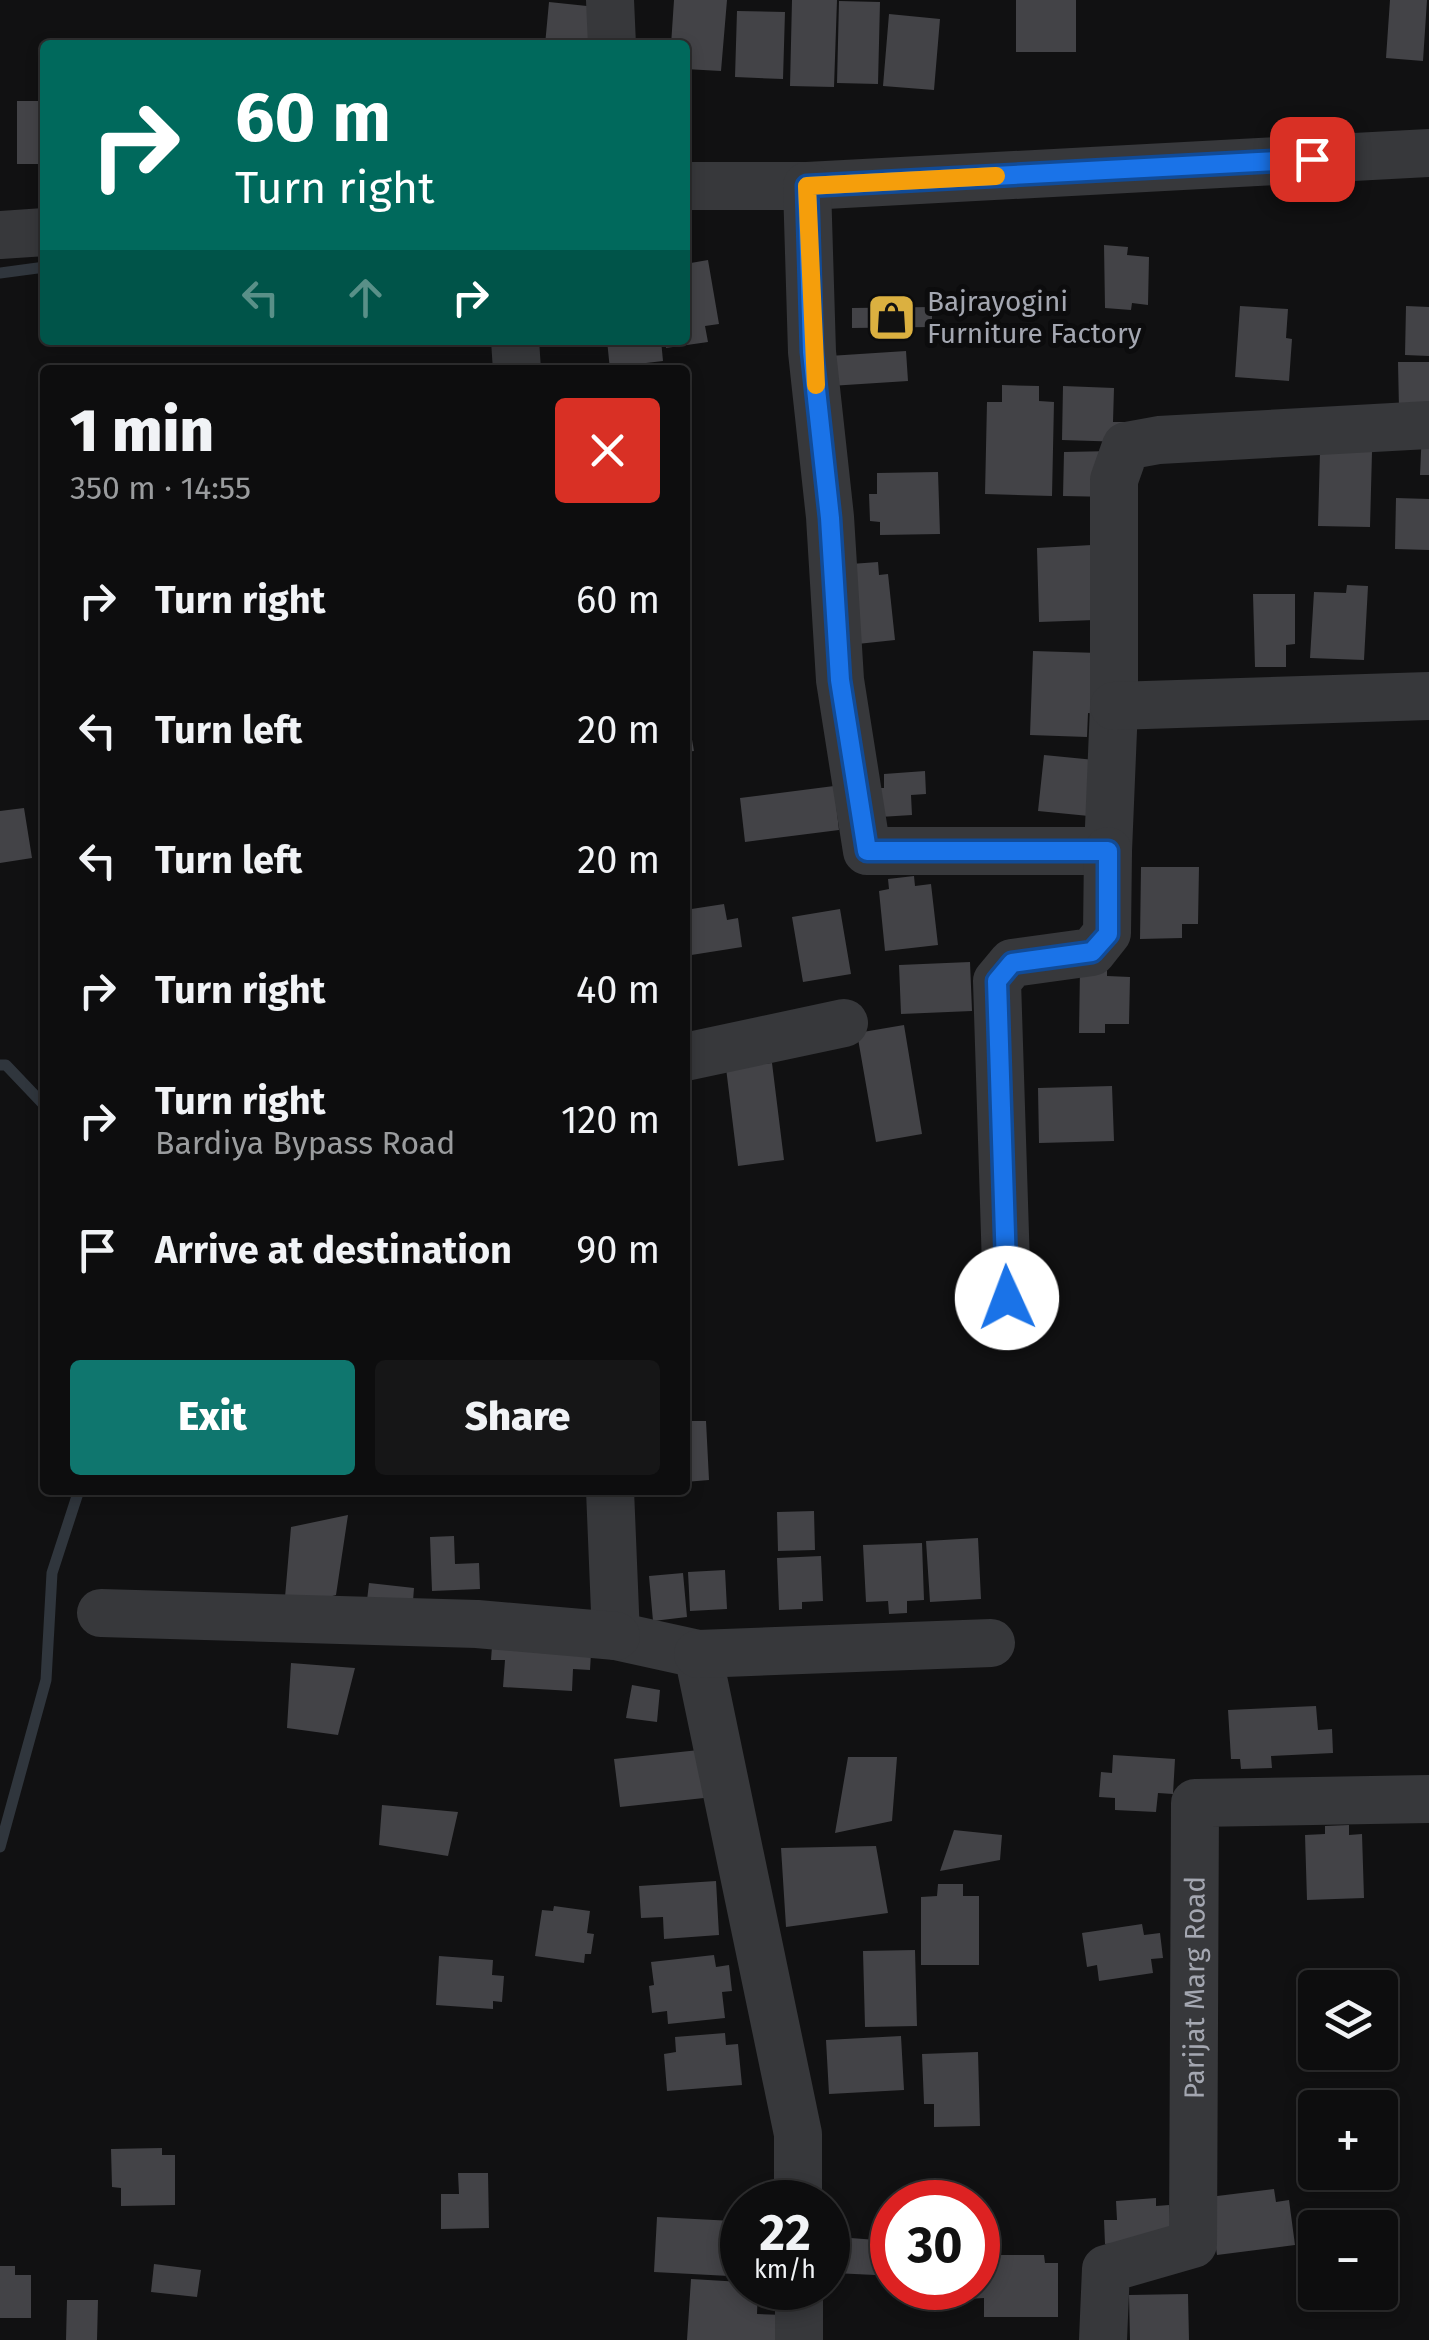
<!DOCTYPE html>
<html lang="en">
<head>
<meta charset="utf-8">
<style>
	:root { --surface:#0d0d0e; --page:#161617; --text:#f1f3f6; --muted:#9a9c9e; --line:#2d2d2e; --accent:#0f766e }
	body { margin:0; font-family:"Fira Sans",sans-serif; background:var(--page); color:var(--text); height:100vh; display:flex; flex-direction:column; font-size:38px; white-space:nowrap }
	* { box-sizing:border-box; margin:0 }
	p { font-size:32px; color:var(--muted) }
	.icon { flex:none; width:55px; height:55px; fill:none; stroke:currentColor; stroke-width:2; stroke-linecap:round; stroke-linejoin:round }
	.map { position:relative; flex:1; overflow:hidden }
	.side { position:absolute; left:40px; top:365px; width:650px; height:1130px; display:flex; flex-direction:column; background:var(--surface); border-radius:10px; box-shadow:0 5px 15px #0003,0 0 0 2px var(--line) }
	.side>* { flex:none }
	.banner { position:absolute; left:40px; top:40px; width:650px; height:305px; border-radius:10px; box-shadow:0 5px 15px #0003,0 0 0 2px var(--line); background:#00695c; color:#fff; overflow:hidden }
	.controls { position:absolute; left:1298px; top:1970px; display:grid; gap:20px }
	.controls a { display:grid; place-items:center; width:100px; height:100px; border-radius:10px; background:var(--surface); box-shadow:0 5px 15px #0003,0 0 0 2px var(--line); font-size:50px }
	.speed { position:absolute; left:720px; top:2180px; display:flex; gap:20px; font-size:50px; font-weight:700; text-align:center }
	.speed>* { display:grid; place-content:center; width:130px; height:130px; border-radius:50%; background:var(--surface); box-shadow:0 5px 15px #0003,0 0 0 2px var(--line); line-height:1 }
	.speed small { font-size:25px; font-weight:400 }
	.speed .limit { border:15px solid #d22; background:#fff; color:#111 }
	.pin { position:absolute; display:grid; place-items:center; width:85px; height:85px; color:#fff; margin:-42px; border-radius:20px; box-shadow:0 5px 15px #0006 }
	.me { position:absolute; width:110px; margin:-55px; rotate:358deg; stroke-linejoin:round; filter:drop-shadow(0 0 8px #0008) }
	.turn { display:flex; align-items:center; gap:35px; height:210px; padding:0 30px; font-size:45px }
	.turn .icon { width:130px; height:130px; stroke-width:2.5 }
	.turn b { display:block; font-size:70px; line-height:85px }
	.lanes { display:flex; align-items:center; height:95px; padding:0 30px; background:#0003; justify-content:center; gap:50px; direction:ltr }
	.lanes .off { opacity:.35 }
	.round { display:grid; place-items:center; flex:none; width:105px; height:105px; border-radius:10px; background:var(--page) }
	.overview { display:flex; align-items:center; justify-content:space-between; height:170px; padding:0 30px }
	h1 { font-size:60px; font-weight:800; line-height:75px }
	.cta { display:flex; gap:20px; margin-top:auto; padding:20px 30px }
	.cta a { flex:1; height:115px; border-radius:10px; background:var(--accent); color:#fff; font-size:40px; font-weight:800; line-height:115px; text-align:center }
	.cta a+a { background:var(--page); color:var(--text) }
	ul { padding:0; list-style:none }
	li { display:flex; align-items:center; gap:30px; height:130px; padding:0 30px }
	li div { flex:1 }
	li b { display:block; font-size:38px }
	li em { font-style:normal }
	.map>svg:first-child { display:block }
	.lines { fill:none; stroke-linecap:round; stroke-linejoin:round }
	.stream { stroke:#30363d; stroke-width:11 }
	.building { fill:#434347 }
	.minor { stroke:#37383b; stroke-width:48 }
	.route-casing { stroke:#114b97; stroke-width:25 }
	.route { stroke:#1a73e8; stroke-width:18 }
	.slow { stroke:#f59e0b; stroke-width:18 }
	.labels { text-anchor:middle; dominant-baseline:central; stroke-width:10; stroke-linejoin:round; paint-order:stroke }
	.poi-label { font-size:28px; fill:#a4a7b1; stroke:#0c0c0d; text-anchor:start }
	.street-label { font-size:28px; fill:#a4a7b1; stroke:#0c0c0d }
</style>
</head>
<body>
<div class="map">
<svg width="1429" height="2340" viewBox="0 0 1429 2340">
	<rect width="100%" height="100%" fill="#111112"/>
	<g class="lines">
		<!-- stream -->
		<path class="stream" d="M0,273L45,267
			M0,1065H6L45,1106
			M0,1847L46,1680L52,1573L79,1490"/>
	</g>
	<!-- building -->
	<path class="building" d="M674,0H727L721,71L685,69V45H671Z
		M792,0H837L834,87L790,86Z
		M1016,0H1076V52H1016Z
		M1390,0H1427L1423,61L1386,58Z
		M839,1L880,2L878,84L837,83Z
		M549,2L606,8L602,45H545Z
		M737,11L785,12L783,79L735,77Z
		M889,14L940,19L934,90L883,86Z
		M17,101H45V175H39L40,164H17Z
		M1104,245L1128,247L1127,255L1149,257L1148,305L1132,303L1131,310L1105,308Z
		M708,260L719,324L705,326L708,342L666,348L665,340H685V264Z
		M1240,306L1288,309L1286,338L1292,339L1289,381L1235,377Z
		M1406,306L1429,307V356L1405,355Z
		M932,307V327L852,328V308Z
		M607,340H661L663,361L646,363V370H610Z
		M906,351L908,381L830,386L829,356Z
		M1398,362H1429V408L1399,409Z
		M1002,385L1039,386V401L1054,402L1052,496L985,494L987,402H1002Z
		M1063,386L1114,388L1113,422H1125V442L1062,440Z
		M1422,430L1429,431V475H1420Z
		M1113,451L1112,497L1063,496L1064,452Z
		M1320,451L1372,452L1370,527L1318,526Z
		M938,472L940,534L880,535V522L870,521L869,494H877V473Z
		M1396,498L1429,499V550L1395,549Z
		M1092,545L1095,620L1039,622L1037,548Z
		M878,562L879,575L888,574L895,640L848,645L851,564Z
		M1347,585L1368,586L1364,660L1310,658L1314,592L1346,593Z
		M1253,594H1295V644L1286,645V667H1255Z
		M1033,651L1099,653L1097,714L1088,713L1087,737L1030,735Z
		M690,728L694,751L685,752V729Z
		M1044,755L1105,761L1099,817L1038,811Z
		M925,771L926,794L911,795L912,815L880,817L878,788H884V774Z
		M834,786L839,830L745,842L740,798Z
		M24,808L32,858L0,863V811Z
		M1141,867H1199L1198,924H1182V938L1140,939Z
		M914,876L915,886L931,884L938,945L885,951L879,891L889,889L888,879Z
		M724,904L727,920L738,918L742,947L685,956V910Z
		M840,909L851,974L803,982L792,917Z
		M970,962L972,1011L901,1014L899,965Z
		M1080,969L1107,970V976L1130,977L1129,1024H1105V1033H1079Z
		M904,1025L922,1134L876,1142L857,1033Z
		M772,1063L784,1160L738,1166L726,1068Z
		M1112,1086L1114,1141L1039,1143L1038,1088Z
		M685,1421H706L709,1480L685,1482Z
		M814,1511L815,1550L778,1551L777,1512Z
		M348,1515L336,1595L284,1609L291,1527Z
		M454,1536L455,1564L479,1563L480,1589L432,1591L430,1537Z
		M978,1538L981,1599L930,1602L926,1541Z
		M922,1543L924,1600L907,1601V1613L889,1614L888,1601L866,1602L863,1545Z
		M821,1556L823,1601L802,1602V1609L779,1610L777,1558Z
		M725,1570L727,1609L690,1611L688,1572Z
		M683,1573L687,1617L653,1621L649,1576Z
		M369,1583L414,1588L412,1614L366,1609Z
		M493,1632L591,1653L590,1670L573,1669L572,1691L503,1687L505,1660H491Z
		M291,1663L355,1668L338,1735L287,1728Z
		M632,1685L660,1690L657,1722L626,1718Z
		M1316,1706L1318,1730L1332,1729L1333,1753L1271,1756L1272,1768L1241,1769L1240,1759H1231L1228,1710Z
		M699,1750L704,1798L620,1807L614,1759Z
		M1113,1755L1175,1759L1173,1794L1158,1793L1156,1812L1115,1810V1798L1099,1797L1101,1772L1112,1773Z
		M848,1757H897L892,1821L835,1833Z
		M382,1805L458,1812L448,1856L379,1845Z
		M1349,1825V1835L1362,1834L1364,1898L1307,1900L1305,1835L1325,1834V1826Z
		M954,1830L1002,1835L1000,1860L940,1871Z
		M876,1846L888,1913L786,1927L781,1848Z
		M716,1881L719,1935L664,1939L663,1917L641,1918L639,1886Z
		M938,1884H963V1896H979V1965H921V1897L937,1896Z
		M554,1906L590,1911L587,1933L594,1934L591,1954H585L584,1963L535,1956L542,1910L553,1911Z
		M1142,1924L1144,1935L1160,1933L1163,1958L1151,1959L1153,1973L1099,1981L1097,1965L1087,1967L1082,1933Z
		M915,1950L917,2026L865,2027L863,1951Z
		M714,1955L716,1967L729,1965L732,1991L722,1992L725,2018L668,2024L667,2011L652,2013L649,1986L654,1985L651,1962Z
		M439,1956L493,1960L492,1975L504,1976L502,2002L493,2001V2009L436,2005Z
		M725,2033L726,2045L738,2044L742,2085L667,2091L664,2054L676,2052L675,2037Z
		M901,2036L904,2090L829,2094L826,2040Z
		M978,2052L980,2126L934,2127V2104H924L922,2054Z
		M162,2148V2155H175V2205L121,2206V2188L112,2187L111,2149Z
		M458,2173H488L489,2228L441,2229V2194H459Z
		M1274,2189L1276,2202L1289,2200L1295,2245L1217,2255L1209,2197Z
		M1156,2198V2206L1169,2205L1171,2231L1161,2241L1105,2244L1104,2220H1117L1116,2201Z
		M657,2217L733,2221L729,2276L654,2272Z
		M837,2237L877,2240L875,2275L834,2273Z
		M978,2255H1044L1045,2263H1058V2317H984V2298L967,2299V2288H978Z
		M154,2264L201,2270L197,2297L151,2292Z
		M0,2266H15V2275H31V2318H0Z
		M691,2279L742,2282V2288H758L757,2314L785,2315L784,2340H687Z
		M1188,2294L1189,2340H1130L1129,2295Z
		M67,2300H98L97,2340H66Z"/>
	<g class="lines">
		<!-- minor -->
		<g class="minor">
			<path d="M610,0L612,45"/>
			<path d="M685,186H807L1429,153"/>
			<path d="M807,186L812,352L830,517L840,680L867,851H1108L1114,706V480L1126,446L1159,440L1429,425"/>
			<path d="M0,235L45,232"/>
			<path d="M515,340L517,370"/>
			<path d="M1114,706L1429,696"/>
			<path d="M685,1057L844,1023"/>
			<path d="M1007,1298L997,981L1012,963L1092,952L1107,933L1108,851"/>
			<path d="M610,1490L616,1636L698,1654L798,2134V2202"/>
			<path d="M101,1613L477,1624L616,1636"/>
			<path d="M698,1654L991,1643"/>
			<path d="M799,2288V2340"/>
			<path id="s1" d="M1103,2340L1106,2269L1193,2244L1195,1803L1429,1799"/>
		</g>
	</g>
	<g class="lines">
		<defs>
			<path id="route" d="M1007,1298L997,981L1012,963L1092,952L1108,934V851H867L840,680L830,518L812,352L807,186L1312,159"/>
		</defs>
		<!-- route casing -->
		<use href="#route" class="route-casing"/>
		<!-- route -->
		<use href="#route" class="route"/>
		<!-- slow -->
		<path class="slow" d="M816,385L807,186L996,176"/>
	</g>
	<!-- icons -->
	<defs>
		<symbol id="shop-square" viewBox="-11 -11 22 22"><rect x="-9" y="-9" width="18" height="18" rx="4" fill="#dbb040" stroke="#0c0c0d"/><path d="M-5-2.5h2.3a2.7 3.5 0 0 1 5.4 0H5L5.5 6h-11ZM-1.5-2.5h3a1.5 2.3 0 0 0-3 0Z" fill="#111"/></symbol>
	</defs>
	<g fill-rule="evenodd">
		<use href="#shop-square" x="864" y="290" width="55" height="55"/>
	</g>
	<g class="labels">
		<!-- poi labels -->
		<g class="poi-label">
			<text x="927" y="301">Bajrayogini<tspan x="927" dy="32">Furniture Factory</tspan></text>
		</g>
		<!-- street labels -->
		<g class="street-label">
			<text stroke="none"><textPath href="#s1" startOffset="418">Parijat Marg Road</textPath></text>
		</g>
	</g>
</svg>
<div class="controls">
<a><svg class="icon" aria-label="layers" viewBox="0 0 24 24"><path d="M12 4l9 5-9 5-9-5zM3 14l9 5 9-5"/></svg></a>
<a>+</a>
<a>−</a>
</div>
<div class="speed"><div>22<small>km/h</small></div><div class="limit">30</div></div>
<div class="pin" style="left:1312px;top:159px;background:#d93025"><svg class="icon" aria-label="arrive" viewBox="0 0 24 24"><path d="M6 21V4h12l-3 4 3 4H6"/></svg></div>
<svg class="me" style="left:1007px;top:1298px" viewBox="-20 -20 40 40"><circle r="19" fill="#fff"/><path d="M0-13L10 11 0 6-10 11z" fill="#1a73e8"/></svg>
<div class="banner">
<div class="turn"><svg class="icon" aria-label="right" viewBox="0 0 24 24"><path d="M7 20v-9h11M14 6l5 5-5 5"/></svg><div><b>60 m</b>Turn right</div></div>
<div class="lanes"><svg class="icon off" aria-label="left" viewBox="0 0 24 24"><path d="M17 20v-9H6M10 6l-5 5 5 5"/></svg><svg class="icon off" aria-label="ahead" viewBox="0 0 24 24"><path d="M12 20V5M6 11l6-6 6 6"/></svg><svg class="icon" aria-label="right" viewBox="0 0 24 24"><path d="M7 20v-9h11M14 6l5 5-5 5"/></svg></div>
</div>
<section class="side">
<div class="overview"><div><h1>1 min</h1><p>350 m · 14:55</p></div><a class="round" style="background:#d93025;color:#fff"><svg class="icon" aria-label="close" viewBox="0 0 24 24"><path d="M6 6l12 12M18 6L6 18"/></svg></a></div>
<ul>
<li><svg class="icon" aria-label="right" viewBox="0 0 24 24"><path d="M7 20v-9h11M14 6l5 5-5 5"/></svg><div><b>Turn right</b></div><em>60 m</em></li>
<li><svg class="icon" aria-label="left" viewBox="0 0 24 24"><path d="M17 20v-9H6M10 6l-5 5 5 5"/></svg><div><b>Turn left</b></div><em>20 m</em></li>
<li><svg class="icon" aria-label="left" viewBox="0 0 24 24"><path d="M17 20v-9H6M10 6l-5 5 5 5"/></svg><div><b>Turn left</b></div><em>20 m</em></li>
<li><svg class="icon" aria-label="right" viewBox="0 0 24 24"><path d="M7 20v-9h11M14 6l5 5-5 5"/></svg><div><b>Turn right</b></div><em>40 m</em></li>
<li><svg class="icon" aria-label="right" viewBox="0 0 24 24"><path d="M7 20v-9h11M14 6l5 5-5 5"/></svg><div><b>Turn right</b><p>Bardiya Bypass Road</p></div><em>120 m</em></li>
<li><svg class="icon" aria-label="arrive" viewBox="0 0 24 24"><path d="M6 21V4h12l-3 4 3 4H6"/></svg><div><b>Arrive at destination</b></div><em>90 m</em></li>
</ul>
<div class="cta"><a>Exit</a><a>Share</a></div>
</section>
</div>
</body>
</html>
